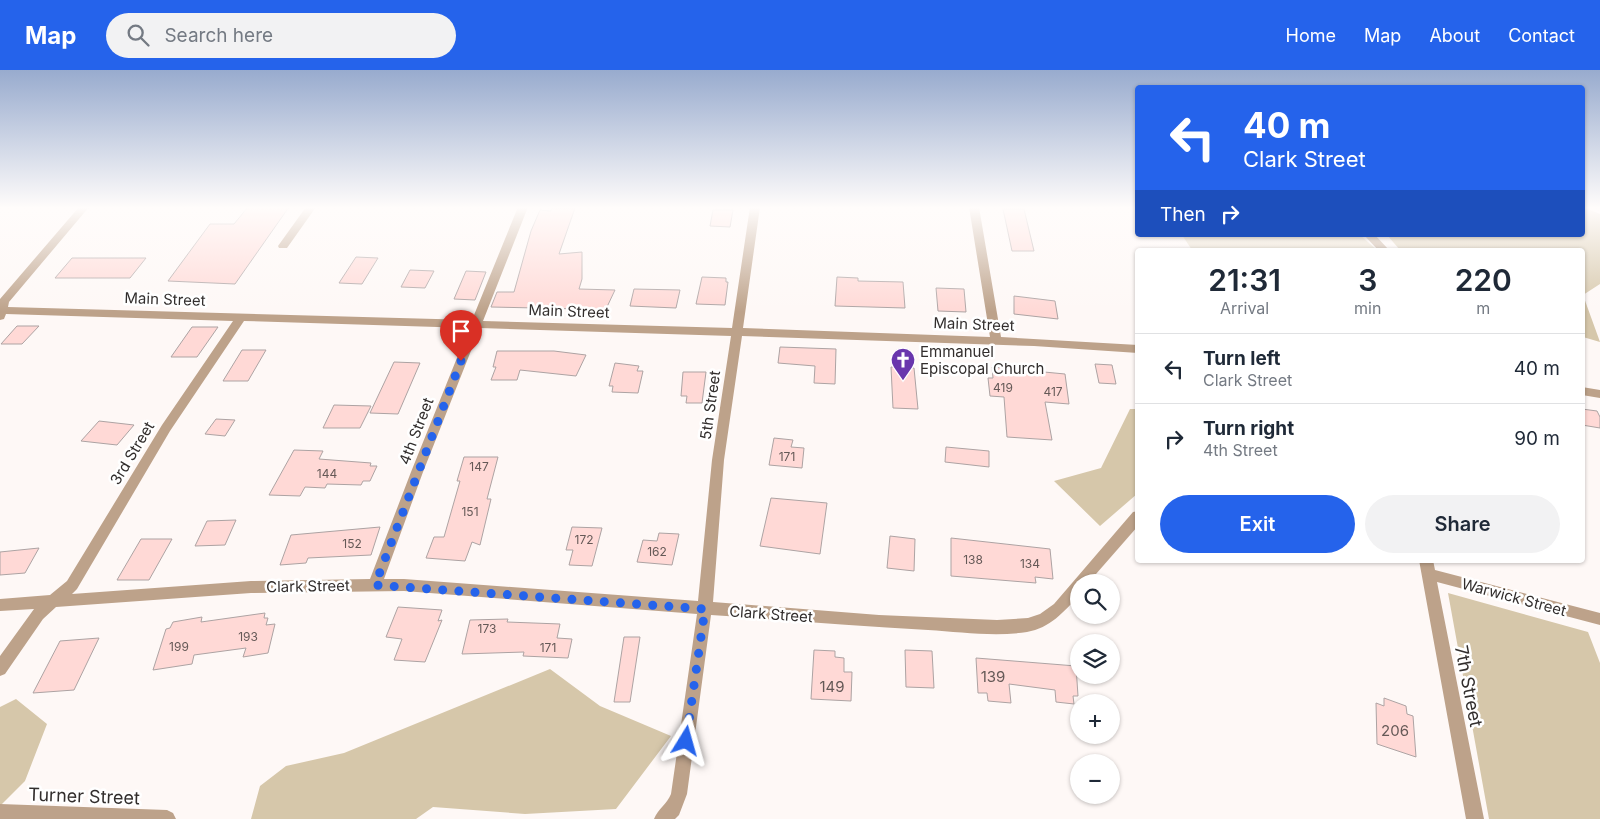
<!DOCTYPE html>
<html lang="en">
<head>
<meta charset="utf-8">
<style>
	:root { --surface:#fff; --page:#f2f2f3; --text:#1f2937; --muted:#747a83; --line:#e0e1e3; --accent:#2563eb }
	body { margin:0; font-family:Inter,sans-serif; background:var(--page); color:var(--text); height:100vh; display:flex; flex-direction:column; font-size:19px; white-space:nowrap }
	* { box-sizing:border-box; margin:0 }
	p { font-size:16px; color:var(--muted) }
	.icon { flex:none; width:28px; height:28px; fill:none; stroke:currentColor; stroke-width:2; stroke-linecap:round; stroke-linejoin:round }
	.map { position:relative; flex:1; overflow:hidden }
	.side { position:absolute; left:1135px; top:178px; width:450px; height:315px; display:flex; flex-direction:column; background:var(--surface); border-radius:5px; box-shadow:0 1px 4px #0004 }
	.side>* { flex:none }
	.guide { position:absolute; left:1135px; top:15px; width:450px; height:152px; border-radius:5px; box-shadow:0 1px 4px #0004; background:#2563eb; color:#fff; overflow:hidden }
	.fabs { position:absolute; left:1070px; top:504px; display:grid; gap:10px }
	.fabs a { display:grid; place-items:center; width:50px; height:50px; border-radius:50%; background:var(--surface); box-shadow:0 1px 4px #0004; font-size:25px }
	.pin { position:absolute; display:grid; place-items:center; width:42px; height:42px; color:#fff; margin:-51px -21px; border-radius:50% 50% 50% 0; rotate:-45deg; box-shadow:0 0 5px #0007 }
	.pin .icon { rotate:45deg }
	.me { position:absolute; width:55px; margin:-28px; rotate:8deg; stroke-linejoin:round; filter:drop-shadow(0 0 4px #0008) }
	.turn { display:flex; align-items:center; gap:18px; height:105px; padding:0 25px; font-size:22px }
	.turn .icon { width:65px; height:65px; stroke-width:2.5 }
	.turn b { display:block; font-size:35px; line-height:42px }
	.then { display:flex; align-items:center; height:48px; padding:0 25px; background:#0003; gap:10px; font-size:19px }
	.eta { display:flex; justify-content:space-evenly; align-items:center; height:85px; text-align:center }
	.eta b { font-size:30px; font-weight:600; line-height:35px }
	.action { display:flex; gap:10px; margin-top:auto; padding:10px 25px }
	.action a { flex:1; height:58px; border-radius:30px; background:var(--accent); color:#fff; font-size:20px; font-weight:600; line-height:58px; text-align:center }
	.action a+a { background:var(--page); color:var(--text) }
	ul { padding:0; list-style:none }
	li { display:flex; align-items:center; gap:15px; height:70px; padding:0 25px; border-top:1px solid var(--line) }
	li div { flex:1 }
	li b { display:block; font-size:19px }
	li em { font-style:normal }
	header { display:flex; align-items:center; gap:30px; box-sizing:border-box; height:70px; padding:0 25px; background:var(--accent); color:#fff }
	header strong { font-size:24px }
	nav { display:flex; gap:28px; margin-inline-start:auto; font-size:18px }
	.search { width:350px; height:45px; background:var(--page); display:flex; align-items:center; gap:12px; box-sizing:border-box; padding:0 18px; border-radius:28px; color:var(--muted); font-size:19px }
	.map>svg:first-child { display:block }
	.green { fill:#e4d9c3 }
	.forest { fill:#d6c7aa }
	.building { fill:#ffd9d6; stroke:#ada3a3 }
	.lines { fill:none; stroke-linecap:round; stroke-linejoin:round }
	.minor { fill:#bda28a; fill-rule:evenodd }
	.route { stroke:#2563eb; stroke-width:9; stroke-dasharray:0 16.2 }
	.labels { text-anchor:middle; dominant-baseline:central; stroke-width:5; stroke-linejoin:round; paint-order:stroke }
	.number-label { font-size:12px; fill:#655957 }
	.street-label { font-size:15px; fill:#322e2d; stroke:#fff }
	.poi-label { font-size:15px; fill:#322e2d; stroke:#fff; text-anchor:start }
	.near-number-label { font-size:15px; fill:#655957 }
	.near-street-label { font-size:18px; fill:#322e2d; stroke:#fff }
</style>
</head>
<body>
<header>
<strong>Map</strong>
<div class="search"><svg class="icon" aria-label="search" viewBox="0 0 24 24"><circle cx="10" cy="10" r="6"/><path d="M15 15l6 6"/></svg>Search here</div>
<nav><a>Home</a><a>Map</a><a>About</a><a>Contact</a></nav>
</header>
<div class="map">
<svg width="1600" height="749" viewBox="0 0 1600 749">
	<rect width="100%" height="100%" fill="#fef8f6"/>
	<!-- green -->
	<path class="green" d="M1182,165H1360L1377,180H1192Z"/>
	<!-- forest -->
	<path class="forest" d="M1583,137L1600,144V214L1583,225L1600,272L1583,267L1582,180H1400L1387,165H1582Z
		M1130,339H1137V424L1100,456L1054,411L1101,398Z
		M1448,523L1588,562L1600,593V749H1489Z
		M550,599L600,636L671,666L616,739L525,744L433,737L416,749H251L260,716L286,696L344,683Z
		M16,629L47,654L25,711L0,736V637Z"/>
	<!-- building -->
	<path class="building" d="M248,137H289L235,214L168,211L210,154H234Z
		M552,138H575L559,184L582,182V209L579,219L615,220L606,239H602L601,244L579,243L581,239L491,237L497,222H514L531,161L540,140L551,141Z
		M1003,139H1024L1034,181H1012Z
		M713,140H733L730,157L710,156Z
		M356,187L378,188L362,214L339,213Z
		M72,188H146L130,208H55Z
		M410,200L434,201L425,218L401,217Z
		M466,201L486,202L475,230L454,229Z
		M702,207L726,208V212H728L725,235L696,234Z
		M837,207L858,208V211L903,212L905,238L835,236Z
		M936,218L964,219L966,242L938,241Z
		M634,219L680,220L676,238L630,236Z
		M1014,226L1055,231L1058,249L1014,244Z
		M17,256H39L22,274H1Z
		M192,257H218L197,287H171Z
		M780,277L836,279L835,314L814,313L815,296L778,293Z
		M242,280H266L248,311H223Z
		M497,281H554L586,285L576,306L520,300L517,310H491L496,297H493Z
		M394,292L420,293L398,344L370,343Z
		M615,293L639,296L637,301H643L638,323L612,322L613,316H609Z
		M1095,294L1112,295L1116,314L1099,313Z
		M891,297L914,298L918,339L893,338Z
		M992,297L1065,304L1069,334L1045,332L1052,370L1007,367L1004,327L990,326L988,308H993Z
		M683,302H706L702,333H686L687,326H681Z
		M334,335L371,336L360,358H323Z
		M1582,339L1597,341L1600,347V358L1582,355Z
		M216,349L235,350L225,366L205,364Z
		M99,351L134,355L117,375L81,371Z
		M774,368L793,370L791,377L804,378L802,398L769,395Z
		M946,377L989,381V397L945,392Z
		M294,380L323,381L319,389L371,393L370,396H377L370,411H363L361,415L327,414L325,418L305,417L300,426L269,425Z
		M464,387H498L487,429H491L480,475L472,472L465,491L426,488L434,467H444L460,411H457Z
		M771,428L827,433L820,484L760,476Z
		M236,450L225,475L195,476L207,451Z
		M380,457L371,485L308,488L306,493L280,495L291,465Z
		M572,457L602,458L592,496L569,495L573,480H566Z
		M659,463L679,464L672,495L637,492L643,470L657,471Z
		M890,466L915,469L914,501L887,498Z
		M951,468L1050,479L1053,509L1035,507L1036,513L951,506Z
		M141,469H172L149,510H117Z
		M39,478L25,503L0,505V482Z
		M398,537L442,540L438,551L442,550L425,592L394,590L402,569L386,567Z
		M265,543L264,548H268L266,555L275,554L268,583L243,587L246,578L194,585L192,594L153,600L166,559L170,558L173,552L202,547L201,552Z
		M508,549L507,552L560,554L557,568L572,569L568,588L523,586L524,582L462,584L470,550Z
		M624,567H640L630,632H614Z
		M99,568L74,620L33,623L60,571Z
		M814,580L835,581V587L844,588V602H852L851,631L811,629Z
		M905,580L932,581L934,618L906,617Z
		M976,588L1076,596L1078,626H1073L1074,634L1056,632L1055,620L1009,614L1011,633L988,631L987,623H978Z
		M1384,628L1406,636L1407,644L1413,646L1416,687L1377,674L1376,633L1384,636Z"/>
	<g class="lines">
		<!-- minor -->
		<path class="minor" d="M79,137H89L9,232L8,237L472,250L518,137H528L483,251L732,258L750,137H760L743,258L990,267L969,137H979L1001,267L1138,275V283L1034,276L742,266L724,390L713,532L879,545L997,550L1028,548L1040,544L1054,534L1133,442L1138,441V456L1089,512H1079V525C1064,542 1050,558 1027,562C995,567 960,562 928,560C856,556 784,550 711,545L687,724L679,745L675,749H654C658,739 667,734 671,724L697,544L404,521L251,523L56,537L43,549L5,604L0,606V586L34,539L0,541V529L50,525L67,511L162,355L233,251L6,244L4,249L0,250V229ZM244,251L469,258L411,402L370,509L251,511L72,524L77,519L170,361ZM480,258L731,266L712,390L698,531L404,509H384L423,402Z
			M306,137H316L287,178H279L278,176Z
			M1364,165H1375L1389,180H1378Z
			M1582,317L1600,320V328L1582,325Z
			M1419,490H1433L1435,500L1600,543V555L1437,512L1484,749H1466Z
			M0,734L167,740L173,743L176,749H0Z"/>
	</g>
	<!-- sky -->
	<linearGradient id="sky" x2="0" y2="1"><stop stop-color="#98abce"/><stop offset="0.57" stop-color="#fffcfb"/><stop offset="1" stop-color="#fffcfb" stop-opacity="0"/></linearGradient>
	<rect width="1600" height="242" fill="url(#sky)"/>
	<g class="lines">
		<!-- route -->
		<path class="route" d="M461,291L375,515L705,539L686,671"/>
	</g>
	<!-- icons -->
	<defs>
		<symbol id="church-pin" viewBox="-11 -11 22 30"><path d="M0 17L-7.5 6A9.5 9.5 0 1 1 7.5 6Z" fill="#6936ad" stroke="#fff"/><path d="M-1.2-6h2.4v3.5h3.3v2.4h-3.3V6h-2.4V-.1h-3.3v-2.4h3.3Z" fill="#fff"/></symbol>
	</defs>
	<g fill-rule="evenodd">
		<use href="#church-pin" x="889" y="276" width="28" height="38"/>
	</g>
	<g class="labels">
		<!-- number labels -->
		<g class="number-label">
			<text x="1003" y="317">419</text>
			<text x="1053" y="321">417</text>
			<text x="787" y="386">171</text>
			<text x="479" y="396">147</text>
			<text x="327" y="403">144</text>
			<text x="470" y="441">151</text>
			<text x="584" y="469">172</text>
			<text x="352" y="473">152</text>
			<text x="657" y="481">162</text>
			<text x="973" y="489">138</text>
			<text x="1030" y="493">134</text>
			<text x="487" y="558">173</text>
			<text x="248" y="566">193</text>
			<text x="179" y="576">199</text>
			<text x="548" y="577">171</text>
		</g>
		<!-- street labels -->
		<g class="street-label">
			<text transform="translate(165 229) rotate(2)">Main Street</text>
			<text transform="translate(569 241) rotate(2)">Main Street</text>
			<text transform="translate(974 254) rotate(2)">Main Street</text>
			<text transform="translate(710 335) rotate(-82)">5th Street</text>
			<text transform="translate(416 361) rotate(-69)">4th Street</text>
			<text transform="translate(132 383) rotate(-59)">3rd Street</text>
			<text transform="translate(308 516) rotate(-1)">Clark Street</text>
			<text transform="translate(1514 527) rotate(15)">Warwick Street</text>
			<text transform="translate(771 544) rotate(4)">Clark Street</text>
		</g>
		<!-- poi labels -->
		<g class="poi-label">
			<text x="920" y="281">Emmanuel<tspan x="920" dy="17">Episcopal Church</tspan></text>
		</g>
		<!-- near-number labels -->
		<g class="near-number-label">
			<text x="993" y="606">139</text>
			<text x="832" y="616">149</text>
			<text x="1395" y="660">206</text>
		</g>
		<!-- near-street labels -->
		<g class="near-street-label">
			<text transform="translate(1469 616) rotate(79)">7th Street</text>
			<text transform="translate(84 726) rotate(2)">Turner Street</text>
		</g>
	</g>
</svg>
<div class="fabs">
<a><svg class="icon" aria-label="search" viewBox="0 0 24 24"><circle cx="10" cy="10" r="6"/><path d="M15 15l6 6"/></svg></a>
<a><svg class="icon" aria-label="layers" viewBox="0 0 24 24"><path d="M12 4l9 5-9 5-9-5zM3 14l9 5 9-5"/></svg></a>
<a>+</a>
<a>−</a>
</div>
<div class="pin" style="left:461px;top:291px;background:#d93025"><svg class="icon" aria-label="arrive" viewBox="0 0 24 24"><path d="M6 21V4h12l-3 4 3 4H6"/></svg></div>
<svg class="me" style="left:686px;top:671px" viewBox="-20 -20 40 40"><path d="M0-17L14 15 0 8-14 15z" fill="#2563eb" stroke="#fff" stroke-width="4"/></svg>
<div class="guide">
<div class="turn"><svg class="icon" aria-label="left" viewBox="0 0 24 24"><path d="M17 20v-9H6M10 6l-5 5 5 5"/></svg><div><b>40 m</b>Clark Street</div></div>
<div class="then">Then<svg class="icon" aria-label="right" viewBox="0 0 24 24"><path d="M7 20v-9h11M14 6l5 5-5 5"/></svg></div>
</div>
<section class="side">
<div class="eta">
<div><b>21:31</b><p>Arrival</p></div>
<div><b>3</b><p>min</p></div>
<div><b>220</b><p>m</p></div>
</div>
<ul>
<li><svg class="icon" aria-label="left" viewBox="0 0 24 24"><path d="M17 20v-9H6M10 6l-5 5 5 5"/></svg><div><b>Turn left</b><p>Clark Street</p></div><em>40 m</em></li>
<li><svg class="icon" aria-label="right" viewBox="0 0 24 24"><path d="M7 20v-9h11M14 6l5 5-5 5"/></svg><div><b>Turn right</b><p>4th Street</p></div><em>90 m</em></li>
</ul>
<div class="action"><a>Exit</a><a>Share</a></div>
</section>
</div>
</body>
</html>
